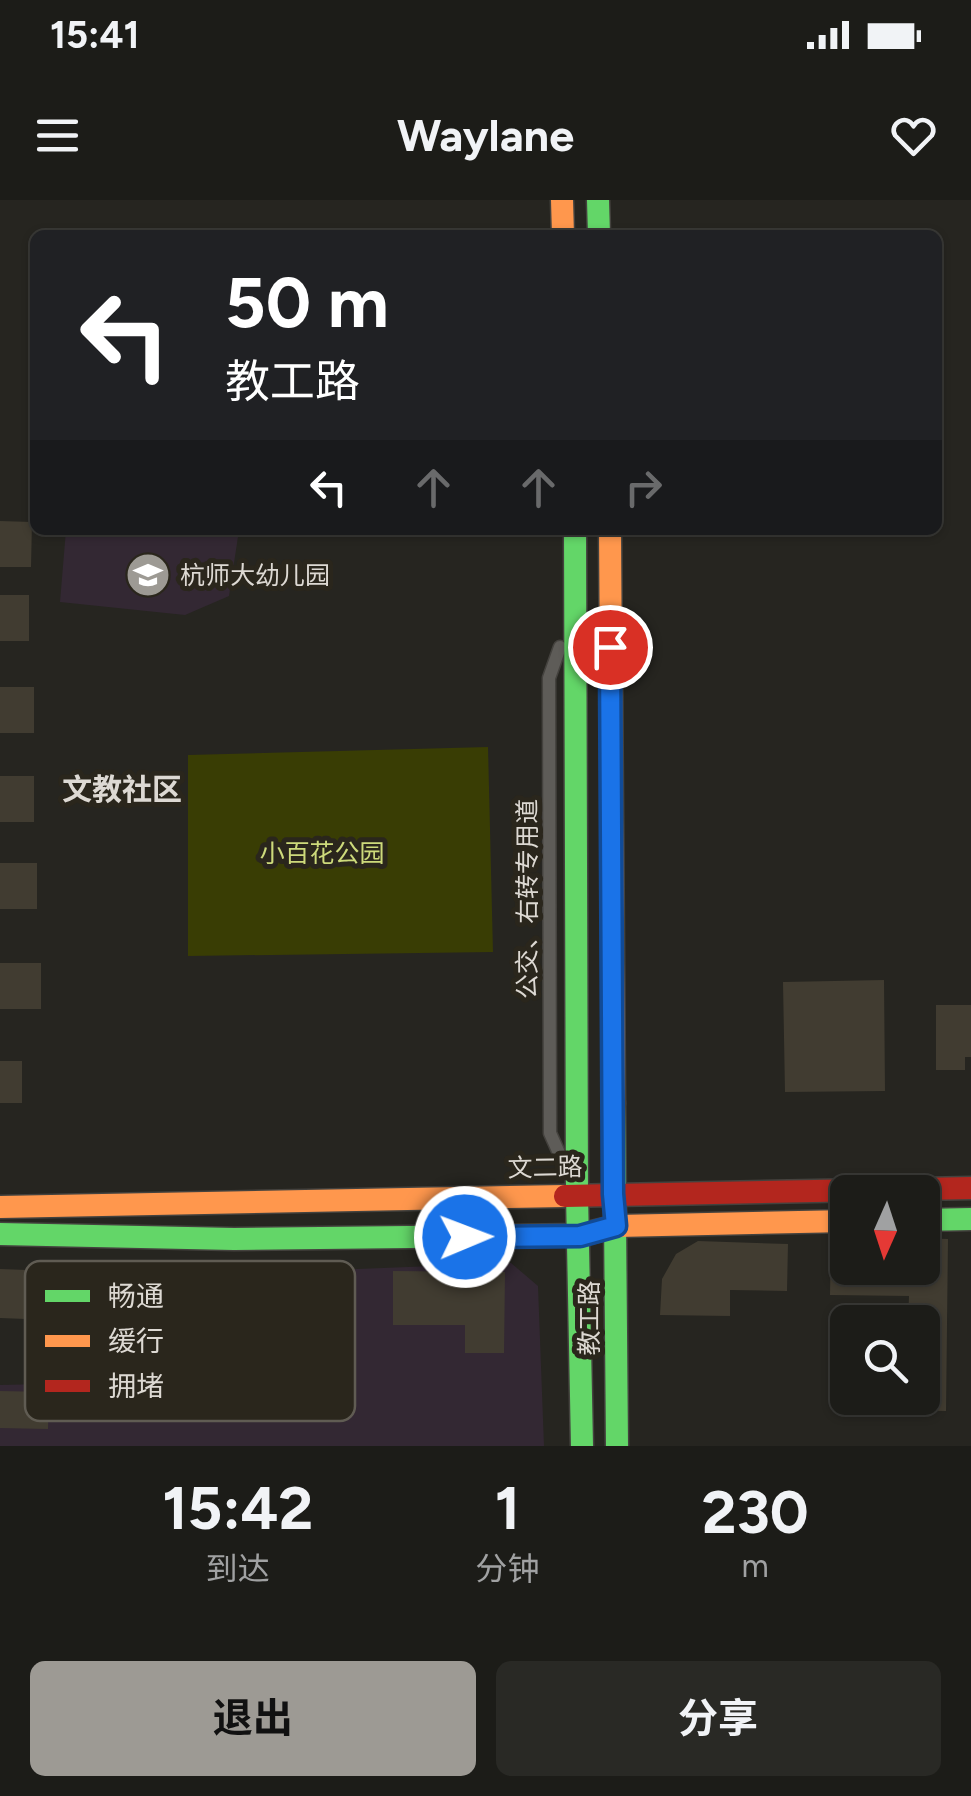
<!DOCTYPE html>
<html lang="zh">
<head>
<meta charset="utf-8">
<style>
	:root { --surface:#1c1c18; --page:#292925; --text:#f1f3f6; --muted:#a0a1a2; --line:#3a3a37; --accent:#9d9a94 }
	body { margin:0; font-family:Figtree,"Noto Sans SC",sans-serif; background:var(--page); color:var(--text); height:100vh; display:flex; flex-direction:column; font-size:38px; white-space:nowrap }
	* { box-sizing:border-box; margin:0 }
	p { font-size:32px; color:var(--muted) }
	.icon { flex:none; width:55px; height:55px; fill:none; stroke:currentColor; stroke-width:2; stroke-linecap:round; stroke-linejoin:round }
	.map { position:relative; height:1246px; overflow:hidden }
	.panel { display:flex; flex-direction:column; background:var(--surface); flex:1 }
	.panel>* { flex:none }
	.banner { position:absolute; left:30px; top:30px; width:912px; height:305px; border-radius:15px; box-shadow:0 2px 8px #0004,0 0 0 2px var(--line); background:#202124; color:#fff; overflow:hidden }
	.needle { width:65px; rotate:183deg }
	.fabs { position:absolute; left:830px; top:975px; display:grid; gap:20px }
	.fabs a { display:grid; place-items:center; width:110px; height:110px; border-radius:15px; background:var(--surface); box-shadow:0 2px 8px #0004,0 0 0 2px var(--line); font-size:50px }
	.pin { position:absolute; display:grid; place-items:center; width:85px; height:85px; color:#fff; margin:-42px; border:5px solid #fff; border-radius:50%; box-shadow:0 2px 10px #0007 }
	.me { position:absolute; width:110px; margin:-55px; rotate:89deg; stroke-linejoin:round; filter:drop-shadow(0 0 8px #0008) }
	.turn { display:flex; align-items:center; gap:35px; height:210px; padding:0 30px; font-size:45px }
	.turn .icon { width:130px; height:130px; stroke-width:2.5 }
	.turn b { display:block; font-size:70px; line-height:85px }
	.lanes { display:flex; align-items:center; height:95px; padding:0 30px; background:#0003; justify-content:center; gap:50px; direction:ltr }
	.lanes .off { opacity:.35 }
	.eta { display:flex; justify-content:space-evenly; align-items:center; height:170px; text-align:center }
	.eta b { font-size:60px; font-weight:700; line-height:70px }
	.primary-button { display:flex; gap:20px; margin-top:auto; padding:20px 30px }
	.primary-button a { flex:1; height:115px; border-radius:15px; background:var(--accent); color:#111; font-size:40px; font-weight:700; line-height:115px; text-align:center }
	.primary-button a+a { background:var(--page); color:var(--text) }
	.status { display:flex; justify-content:space-between; align-items:center; height:70px; padding:0 50px; background:var(--surface); direction:ltr }
	.status svg { height:28px; fill:currentColor }
	header { display:flex; justify-content:space-between; align-items:center; height:130px; padding:0 30px; background:var(--surface); font-size:45px; font-weight:700 }
	.map>svg:first-child { display:block }
	.education { fill:#332833 }
	.green { fill:#393d04 }
	.building { fill:#413c31 }
	.lines { fill:none; stroke-linecap:round; stroke-linejoin:round }
	.lane-casing { stroke:#44423e; stroke-width:15 }
	.fast-casing { stroke:#44423e; stroke-width:25 }
	.slow-casing { stroke:#44423e; stroke-width:25 }
	.jam-casing { stroke:#44423e; stroke-width:25 }
	.lane { stroke:#5e5c58; stroke-width:12 }
	.fast { stroke:#63d668; stroke-width:22 }
	.slow { stroke:#ff974d; stroke-width:22 }
	.jam { stroke:#b3261e; stroke-width:22 }
	.route-casing { stroke:#114b97; stroke-width:25 }
	.route { stroke:#1a73e8; stroke-width:18 }
	.labels { text-anchor:middle; dominant-baseline:central; stroke-width:10; stroke-linejoin:round; paint-order:stroke }
	.poi-label { font-size:25px; fill:#ddd9d3; stroke:#2a261c; text-anchor:start }
	.park-label { font-size:25px; fill:#cdda7b; stroke:#2a261c }
	.street-label { font-size:25px; fill:#ddd9d3; stroke:#2a261c }
	.quarter-label { font-size:30px; font-weight:bold; fill:#ddd9d3; stroke:#2a261c }
	.key { fill:#2a261c; stroke:#605c53; stroke-width:2.5 }
	.key-label { font-size:28px; fill:#ddd9d3 }
</style>
</head>
<body>
<div class="status"><b>15:41</b><svg viewBox="0 0 49 12"><path d="M0 12V9h3v3zM5 12V6h3v6zM10 12V3h3v9zM15 12V0h3v12zM26 1h20v11H26zM47 4h2v5h-2z"/></svg></div>
<header><svg class="icon" aria-label="menu" viewBox="0 0 24 24"><path d="M4 6h16M4 12h16M4 18h16"/></svg>Waylane<svg class="icon" aria-label="heart" viewBox="0 0 24 24"><path d="M12 20l-8-8c-3-5 5-10 8-4 3-6 11-1 8 4z"/></svg></header>
<div class="map">
<svg width="971" height="1246" viewBox="0 0 971 1246">
	<rect width="100%" height="100%" fill="#262520"/>
	<!-- education -->
	<path class="education" d="M66,330H239L229,396L185,415L60,402Z
		M43,1062H111L281,1072L511,1063L538,1086L544,1246H0V1185L44,1184Z"/>
	<!-- green -->
	<path class="green" d="M488,547L493,752L188,756V555Z"/>
	<!-- building -->
	<path class="building" d="M0,321L32,322L31,367H0Z
		M0,395H29V441H0Z
		M0,487H34V533H0Z
		M0,576H34V622H0Z
		M0,663H37V709H0Z
		M0,763H41V809H0Z
		M884,780L885,891L785,892L783,782Z
		M936,805H971V857H965V870H936Z
		M0,861H22V903H0Z
		M831,1037H848V1068H922V1038L948,1039L946,1211L832,1209L833,1158H848V1198H922V1122H908L909,1096L830,1095Z
		M698,1041L788,1044L787,1091L730,1090V1116L660,1115L662,1079L676,1054Z
		M0,1069L27,1070L26,1119L0,1118Z
		M393,1071L505,1072L504,1153H465V1125H393Z
		M0,1191L49,1192L48,1229L0,1228Z"/>
	<g class="lines">
		<defs>
			<path id="lane" d="M560,447L549,478L550,933L563,962"/>
			<path id="fast" d="M598,0L599,35
				M575,330L577,994L582,1246
				M614,903L617,1246
				M922,1020L971,1019
				M0,1034L234,1039L498,1036"/>
			<path id="slow" d="M562,0L563,35
				M610,330L614,903
				M0,1007L565,996
				M498,1036L580,1035L617,1026L848,1021"/>
			<path id="jam" d="M565,996L971,988"/>
		</defs>
		<!-- lane casing -->
		<use href="#lane" class="lane-casing"/>
		<!-- fast casing -->
		<use href="#fast" class="fast-casing"/>
		<!-- slow casing -->
		<use href="#slow" class="slow-casing"/>
		<!-- jam casing -->
		<use href="#jam" class="jam-casing"/>
		<!-- lane -->
		<use href="#lane" class="lane"/>
		<!-- fast -->
		<use href="#fast" class="fast"/>
		<!-- slow -->
		<use href="#slow" class="slow"/>
		<!-- jam -->
		<use href="#jam" class="jam"/>
	</g>
	<g class="lines">
		<defs>
			<path id="route" d="M465,1037L580,1036L616,1026L613,994L610,447"/>
		</defs>
		<!-- route casing -->
		<use href="#route" class="route-casing"/>
		<!-- route -->
		<use href="#route" class="route"/>
	</g>
	<!-- icons -->
	<defs>
		<symbol id="school-disc" viewBox="-11 -11 22 22"><circle r="9.5" fill="#9d9a94" stroke="#2a261c"/><path d="M0-5L7-2L0 1L-7-2ZM-4 1L0 2.5L4 1V4Q0 6-4 4Z" fill="#fff"/></symbol>
	</defs>
	<g fill-rule="evenodd">
		<use href="#school-disc" x="123" y="350" width="50" height="50"/>
	</g>
	<g class="labels">
		<!-- poi labels -->
		<g class="poi-label">
			<text x="180" y="375">杭师大幼儿园</text>
		</g>
		<!-- park labels -->
		<g class="park-label">
			<text x="322" y="653">小百花公园</text>
		</g>
		<!-- street labels -->
		<g class="street-label">
			<text transform="translate(527 699) rotate(-90)">公交、右转专用道</text>
			<text transform="translate(545 967) rotate(-1)">文二路</text>
			<text transform="translate(589 1118) rotate(-90)">教工路</text>
		</g>
		<!-- quarter labels -->
		<g class="quarter-label">
			<text x="122" y="589">文教社区</text>
		</g>
	</g>
	<!-- legend -->
	<rect x="25" y="1061" width="330" height="160" rx="15" class="key"/>
	<rect x="45" y="1090" width="45" height="12" fill="#63d668"/>
	<rect x="45" y="1135" width="45" height="12" fill="#ff974d"/>
	<rect x="45" y="1180" width="45" height="12" fill="#b3261e"/>
	<g class="key-label">
		<text x="108" y="1106">畅通</text>
		<text x="108" y="1151">缓行</text>
		<text x="108" y="1196">拥堵</text>
	</g>
</svg>
<div class="fabs">
<a><svg class="needle" viewBox="-14 -14 28 28"><path d="M0-13l5 13h-10z" fill="#e53935"/><path d="M0 13l5-13h-10z" fill="#a0a1a2"/></svg></a>
<a><svg class="icon" aria-label="search" viewBox="0 0 24 24"><circle cx="10" cy="10" r="6"/><path d="M15 15l6 6"/></svg></a>
</div>
<div class="pin" style="left:610px;top:447px;background:#d93025"><svg class="icon" aria-label="arrive" viewBox="0 0 24 24"><path d="M6 21V4h12l-3 4 3 4H6"/></svg></div>
<svg class="me" style="left:465px;top:1037px" viewBox="-20 -20 40 40"><circle r="17" fill="#1a73e8" stroke="#fff" stroke-width="3"/><path d="M0-11L8 9 0 5-8 9z" fill="#fff"/></svg>
<div class="banner">
<div class="turn"><svg class="icon" aria-label="left" viewBox="0 0 24 24"><path d="M17 20v-9H6M10 6l-5 5 5 5"/></svg><div><b>50 m</b>教工路</div></div>
<div class="lanes"><svg class="icon" aria-label="left" viewBox="0 0 24 24"><path d="M17 20v-9H6M10 6l-5 5 5 5"/></svg><svg class="icon off" aria-label="ahead" viewBox="0 0 24 24"><path d="M12 20V5M6 11l6-6 6 6"/></svg><svg class="icon off" aria-label="ahead" viewBox="0 0 24 24"><path d="M12 20V5M6 11l6-6 6 6"/></svg><svg class="icon off" aria-label="right" viewBox="0 0 24 24"><path d="M7 20v-9h11M14 6l5 5-5 5"/></svg></div>
</div>
</div>
<section class="panel">
<div class="eta">
<div><b>15:42</b><p>到达</p></div>
<div><b>1</b><p>分钟</p></div>
<div><b>230</b><p>m</p></div>
</div>
<div class="primary-button"><a>退出</a><a>分享</a></div>
</section>
</body>
</html>
